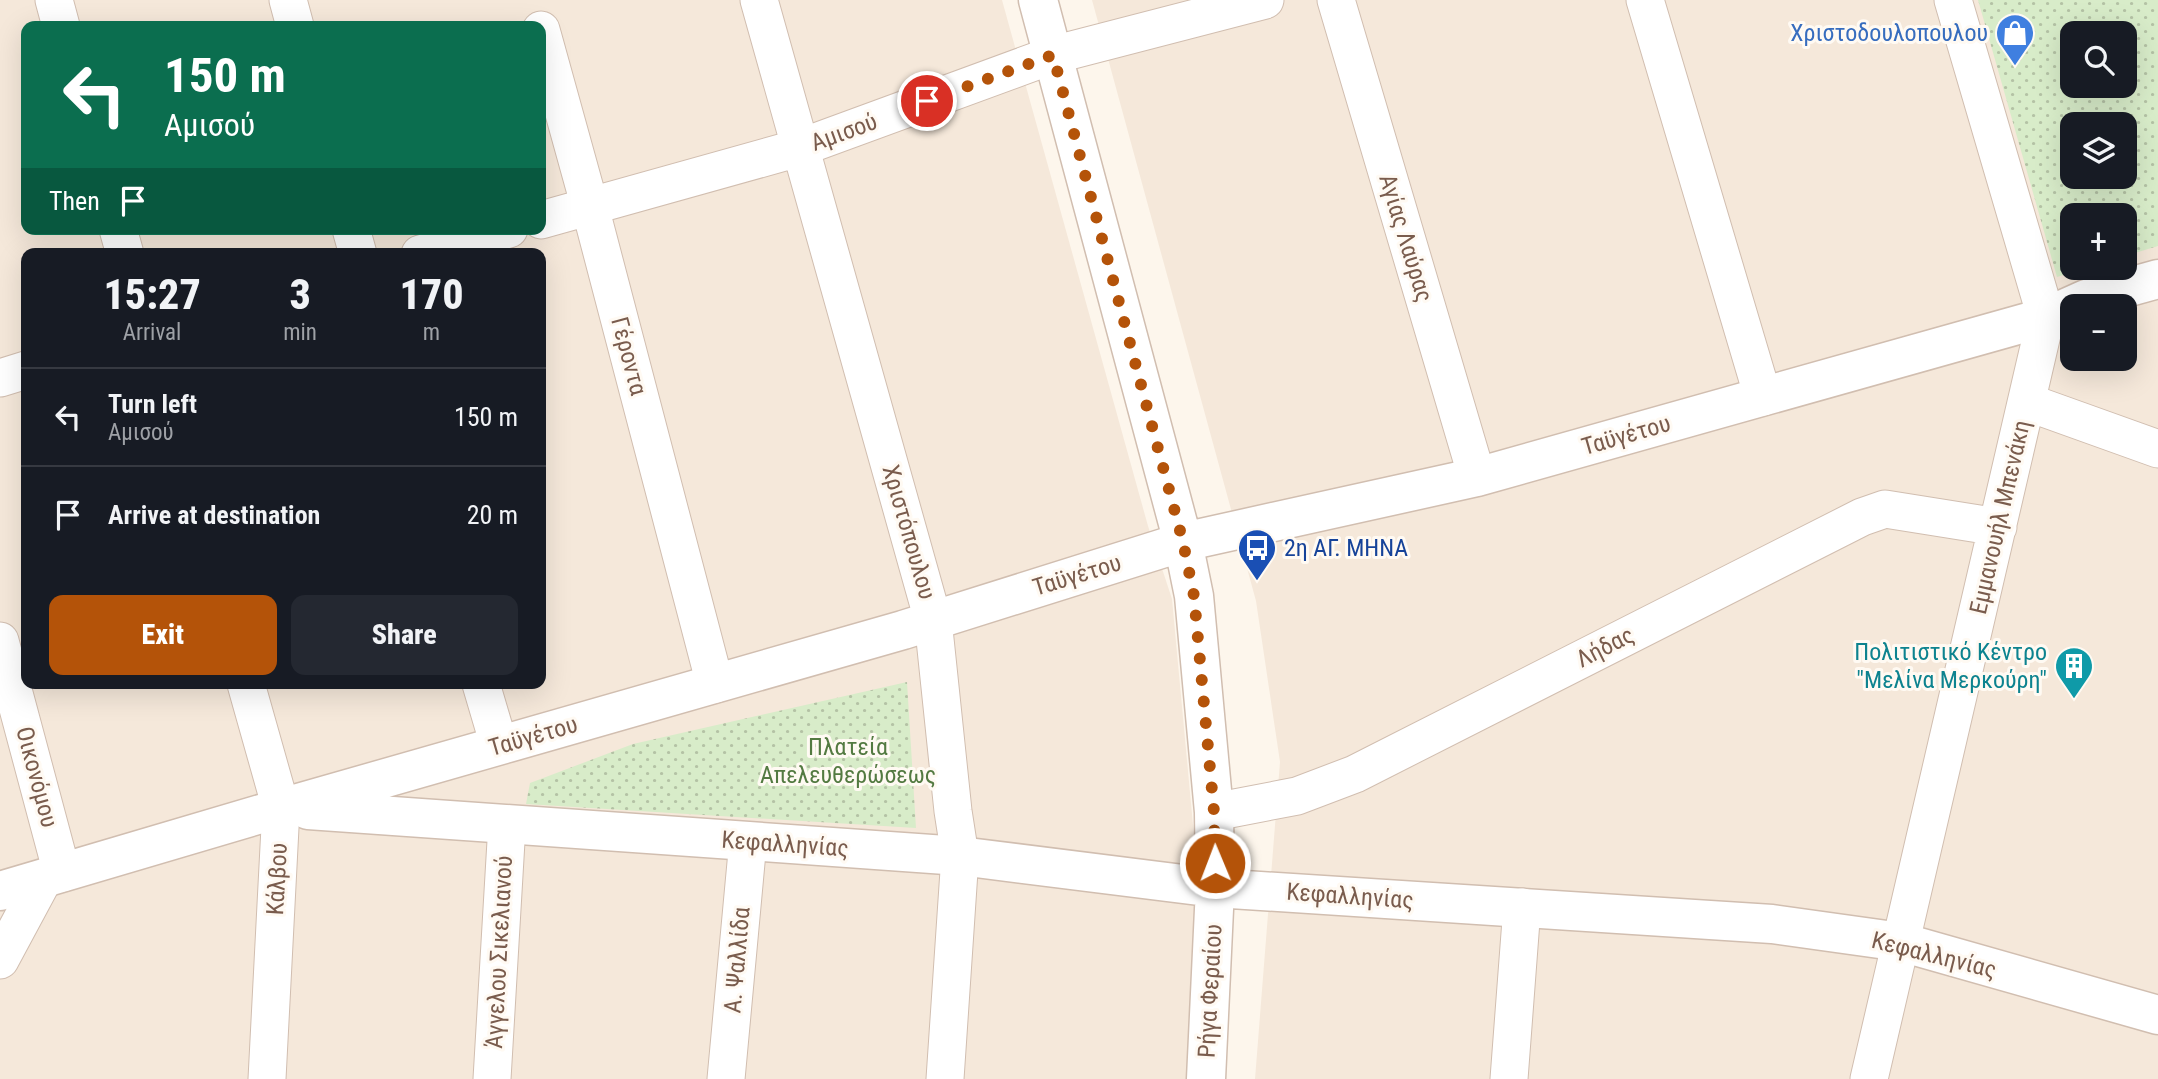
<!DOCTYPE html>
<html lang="en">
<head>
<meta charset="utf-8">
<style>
	:root { --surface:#171b24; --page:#242831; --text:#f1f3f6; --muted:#9ea1a6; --line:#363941; --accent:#b45309 }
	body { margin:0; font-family:"Roboto Condensed",sans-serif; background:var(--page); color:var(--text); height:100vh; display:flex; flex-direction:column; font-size:26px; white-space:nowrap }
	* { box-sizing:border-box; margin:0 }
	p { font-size:23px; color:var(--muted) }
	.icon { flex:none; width:38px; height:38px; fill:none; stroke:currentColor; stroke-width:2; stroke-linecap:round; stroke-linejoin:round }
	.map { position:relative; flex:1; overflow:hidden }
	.side { position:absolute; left:21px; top:248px; width:525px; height:441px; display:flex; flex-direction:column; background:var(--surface); border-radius:14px; box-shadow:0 7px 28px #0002 }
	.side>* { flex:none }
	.top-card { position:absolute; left:21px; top:21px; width:525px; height:214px; border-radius:14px; box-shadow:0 7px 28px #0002; background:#0b6e4f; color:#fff; overflow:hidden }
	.buttons { position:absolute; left:2060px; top:21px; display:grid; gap:14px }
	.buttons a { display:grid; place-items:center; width:77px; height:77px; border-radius:14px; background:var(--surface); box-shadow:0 7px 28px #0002; font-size:35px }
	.pin { position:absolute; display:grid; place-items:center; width:60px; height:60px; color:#fff; margin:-30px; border:4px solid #fff; border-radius:50%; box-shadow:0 2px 7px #0007 }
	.me { position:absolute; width:77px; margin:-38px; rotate:359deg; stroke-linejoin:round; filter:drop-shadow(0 0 5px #0008) }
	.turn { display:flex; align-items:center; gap:24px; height:147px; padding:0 28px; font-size:32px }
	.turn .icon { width:91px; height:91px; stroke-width:2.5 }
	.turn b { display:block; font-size:49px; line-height:60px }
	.then { display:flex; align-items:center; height:66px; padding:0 28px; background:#0003; gap:14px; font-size:26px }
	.eta { display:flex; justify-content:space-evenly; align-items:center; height:119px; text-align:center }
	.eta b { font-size:42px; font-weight:800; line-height:49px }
	.button { display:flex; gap:14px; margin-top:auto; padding:14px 28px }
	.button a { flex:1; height:80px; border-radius:14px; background:var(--accent); color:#fff; font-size:28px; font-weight:800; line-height:80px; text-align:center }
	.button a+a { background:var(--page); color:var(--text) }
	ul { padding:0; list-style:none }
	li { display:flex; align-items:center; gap:21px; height:98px; padding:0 28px; border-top:2px solid var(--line) }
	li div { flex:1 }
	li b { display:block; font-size:26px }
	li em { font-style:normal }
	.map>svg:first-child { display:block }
	.residential { fill:#f5e8da; fill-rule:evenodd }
	.park { fill:url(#park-dots); fill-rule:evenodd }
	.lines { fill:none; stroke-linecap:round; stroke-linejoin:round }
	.minor-casing { stroke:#d1beb0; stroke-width:39 }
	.tertiary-casing { stroke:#d1beb0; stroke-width:41 }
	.minor { stroke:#fff; stroke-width:37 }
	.tertiary { stroke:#fff; stroke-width:38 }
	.route { stroke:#b45309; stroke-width:12; stroke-dasharray:0 21.6 }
	.labels { text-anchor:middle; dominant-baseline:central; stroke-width:6; stroke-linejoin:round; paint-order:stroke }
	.shop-label { font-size:24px; fill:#366cbe; stroke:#fffaf3; text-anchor:end }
	.street-label { font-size:24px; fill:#7a5c4d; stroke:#fffaf3 }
	.transit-label { font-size:24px; fill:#164399; stroke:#fffaf3; text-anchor:start }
	.culture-label { font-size:24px; fill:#0d838f; stroke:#fffaf3; text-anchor:end }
	.park-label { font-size:24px; fill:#537a41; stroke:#fffaf3 }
</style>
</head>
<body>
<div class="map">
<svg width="2158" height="1079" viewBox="0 0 2158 1079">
	<defs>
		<pattern id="park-dots" width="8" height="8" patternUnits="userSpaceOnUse" patternTransform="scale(1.75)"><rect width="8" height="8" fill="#d8ecc9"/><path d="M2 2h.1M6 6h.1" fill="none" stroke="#b4c2a5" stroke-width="1.8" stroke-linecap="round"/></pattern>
	</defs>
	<rect width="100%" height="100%" fill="#fdf6ec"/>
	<!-- residential -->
	<path class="residential" d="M0,0H1002L1148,526L1172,599L1201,911L1191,1079H0ZM26,26H541V229H26ZM26,254H541V684H26Z
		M1092,0H2158V1079H1255L1280,762L1256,601ZM2072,33H2124V86H2072ZM2072,124H2124V177H2072ZM2072,215H2124V268H2072ZM2072,306H2124V359H2072Z"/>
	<!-- park -->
	<path class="park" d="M1978,0H2158V246L2125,256L2124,215H2072V268H2087L2057,277ZM2072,33H2124V86H2072ZM2072,124H2124V177H2072Z
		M907,682L916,828L526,804L530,783L633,744Z"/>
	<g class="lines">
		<defs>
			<path id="minor" d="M54,0L61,26
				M288,0L295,26
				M759,0L933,620L953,811L960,856L945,1079
				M1336,0L1477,477
				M1645,0L1763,397
				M541,30L590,207L715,684
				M541,220L802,147L1053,55L1265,0
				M118,229L125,254
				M351,229L358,254
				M420,254L509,229
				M0,378L26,370
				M2027,402L2158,449
				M0,641L62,873
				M246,684L281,808L267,1079
				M481,684L499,745
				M1214,812L1297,796L1355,774L1862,517L1885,509L1998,527
				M0,960L43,880
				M492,1079L507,824
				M726,1079L748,841
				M1509,1079L1522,907
				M1869,1079L2046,317L1953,0"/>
			<path id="tertiary" d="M1038,0L1183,542L1194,596L1214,812L1215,888L1206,1079
				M308,810L960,856L1215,888L1772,924L1901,942L2158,1015
				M0,891L281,808L903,630L1183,542L1477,477L2046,317L2086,299L2158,279"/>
		</defs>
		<!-- minor casing -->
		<use href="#minor" class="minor-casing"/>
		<!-- tertiary casing -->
		<use href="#tertiary" class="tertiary-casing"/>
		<!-- minor -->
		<use href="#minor" class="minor"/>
		<!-- tertiary -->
		<use href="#tertiary" class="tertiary"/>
	</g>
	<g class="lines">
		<!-- route -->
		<path class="route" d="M927,101L1053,55L1183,542L1194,596L1214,812L1215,863"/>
	</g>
	<!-- icons -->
	<defs>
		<symbol id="shop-pin" viewBox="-11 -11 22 30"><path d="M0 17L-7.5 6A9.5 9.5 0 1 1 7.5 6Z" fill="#3f7fe0" stroke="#fffaf3"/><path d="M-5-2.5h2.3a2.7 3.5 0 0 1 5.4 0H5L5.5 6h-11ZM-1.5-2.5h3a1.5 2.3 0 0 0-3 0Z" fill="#fff"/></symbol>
		<symbol id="bus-pin" viewBox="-11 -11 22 30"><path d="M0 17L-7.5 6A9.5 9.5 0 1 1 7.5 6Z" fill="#1a4fb4" stroke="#fffaf3"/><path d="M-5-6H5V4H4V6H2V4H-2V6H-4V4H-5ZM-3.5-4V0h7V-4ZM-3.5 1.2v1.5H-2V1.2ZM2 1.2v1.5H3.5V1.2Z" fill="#fff"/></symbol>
		<symbol id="building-pin" viewBox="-11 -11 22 30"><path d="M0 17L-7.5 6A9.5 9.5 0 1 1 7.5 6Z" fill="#0f9aa8" stroke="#fffaf3"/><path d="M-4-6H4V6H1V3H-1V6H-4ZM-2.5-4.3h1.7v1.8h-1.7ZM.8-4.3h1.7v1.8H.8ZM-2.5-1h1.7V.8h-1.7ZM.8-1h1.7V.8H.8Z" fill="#fff"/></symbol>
	</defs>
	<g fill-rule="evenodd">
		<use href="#shop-pin" x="1993" y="11" width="44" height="60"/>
		<use href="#bus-pin" x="1235" y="526" width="44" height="60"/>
		<use href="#building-pin" x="2052" y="644" width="44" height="60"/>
	</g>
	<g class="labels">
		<!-- shop labels -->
		<g class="shop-label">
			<text x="1988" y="33">Χριστοδουλοπουλου</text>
		</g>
		<!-- street labels -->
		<g class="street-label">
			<text transform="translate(844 132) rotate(-20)">Αμισού</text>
			<text transform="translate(1406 238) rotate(73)">Αγίας Λαύρας</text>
			<text transform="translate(629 356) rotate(75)">Γέροντα</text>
			<text transform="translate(1626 435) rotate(-16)">Ταϋγέτου</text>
			<text transform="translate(2000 517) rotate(-77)">Εμμανουήλ Μπενάκη</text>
			<text transform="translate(909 532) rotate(74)">Χριστόπουλου</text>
			<text transform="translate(1077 575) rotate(-17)">Ταϋγέτου</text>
			<text transform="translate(1605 647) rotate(-27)">Λήδας</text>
			<text transform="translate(533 736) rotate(-16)">Ταϋγέτου</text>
			<text transform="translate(37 777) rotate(75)">Οικονόμου</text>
			<text transform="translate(785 844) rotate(4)">Κεφαλληνίας</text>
			<text transform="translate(277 879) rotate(-87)">Κάλβου</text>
			<text transform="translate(1350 896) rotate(4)">Κεφαλληνίας</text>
			<text transform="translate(499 952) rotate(-87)">Άγγελου Σικελιανού</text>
			<text transform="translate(1934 955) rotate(14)">Κεφαλληνίας</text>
			<text transform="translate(737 960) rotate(-85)">Α. Ψαλλίδα</text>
			<text transform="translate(1210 991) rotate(-87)">Ρήγα Φεραίου</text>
		</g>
		<!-- transit labels -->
		<g class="transit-label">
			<text x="1284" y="548">2η ΑΓ. ΜΗΝΑ</text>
		</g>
		<!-- culture labels -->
		<g class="culture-label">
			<text x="2047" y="652">Πολιτιστικό Κέντρο<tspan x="2047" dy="28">"Μελίνα Μερκούρη"</tspan></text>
		</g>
		<!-- park labels -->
		<g class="park-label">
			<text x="848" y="747">Πλατεία<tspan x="848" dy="28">Απελευθερώσεως</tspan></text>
		</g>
	</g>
</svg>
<div class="buttons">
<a><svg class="icon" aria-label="search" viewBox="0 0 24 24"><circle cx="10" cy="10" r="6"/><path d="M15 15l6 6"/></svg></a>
<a><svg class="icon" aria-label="layers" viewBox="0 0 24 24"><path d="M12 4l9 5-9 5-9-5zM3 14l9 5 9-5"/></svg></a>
<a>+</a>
<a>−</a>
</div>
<div class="pin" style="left:927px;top:101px;background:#d93025"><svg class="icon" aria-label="arrive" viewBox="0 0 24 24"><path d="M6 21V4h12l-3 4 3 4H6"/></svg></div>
<svg class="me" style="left:1215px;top:863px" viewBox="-20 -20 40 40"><circle r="17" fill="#b45309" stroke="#fff" stroke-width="3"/><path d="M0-11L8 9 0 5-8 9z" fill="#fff"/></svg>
<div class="top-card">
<div class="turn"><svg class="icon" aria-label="left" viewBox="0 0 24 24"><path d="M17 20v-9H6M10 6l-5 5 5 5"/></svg><div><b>150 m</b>Αμισού</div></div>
<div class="then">Then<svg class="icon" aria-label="arrive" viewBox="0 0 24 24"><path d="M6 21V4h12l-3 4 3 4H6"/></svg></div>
</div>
<section class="side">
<div class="eta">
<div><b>15:27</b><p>Arrival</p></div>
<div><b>3</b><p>min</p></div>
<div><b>170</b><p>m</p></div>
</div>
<ul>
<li><svg class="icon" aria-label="left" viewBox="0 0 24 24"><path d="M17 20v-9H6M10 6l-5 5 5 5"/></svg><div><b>Turn left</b><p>Αμισού</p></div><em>150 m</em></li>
<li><svg class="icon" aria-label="arrive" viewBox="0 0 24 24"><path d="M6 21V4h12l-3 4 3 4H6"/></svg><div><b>Arrive at destination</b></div><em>20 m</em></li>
</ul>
<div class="button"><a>Exit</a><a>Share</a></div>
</section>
</div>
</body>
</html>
